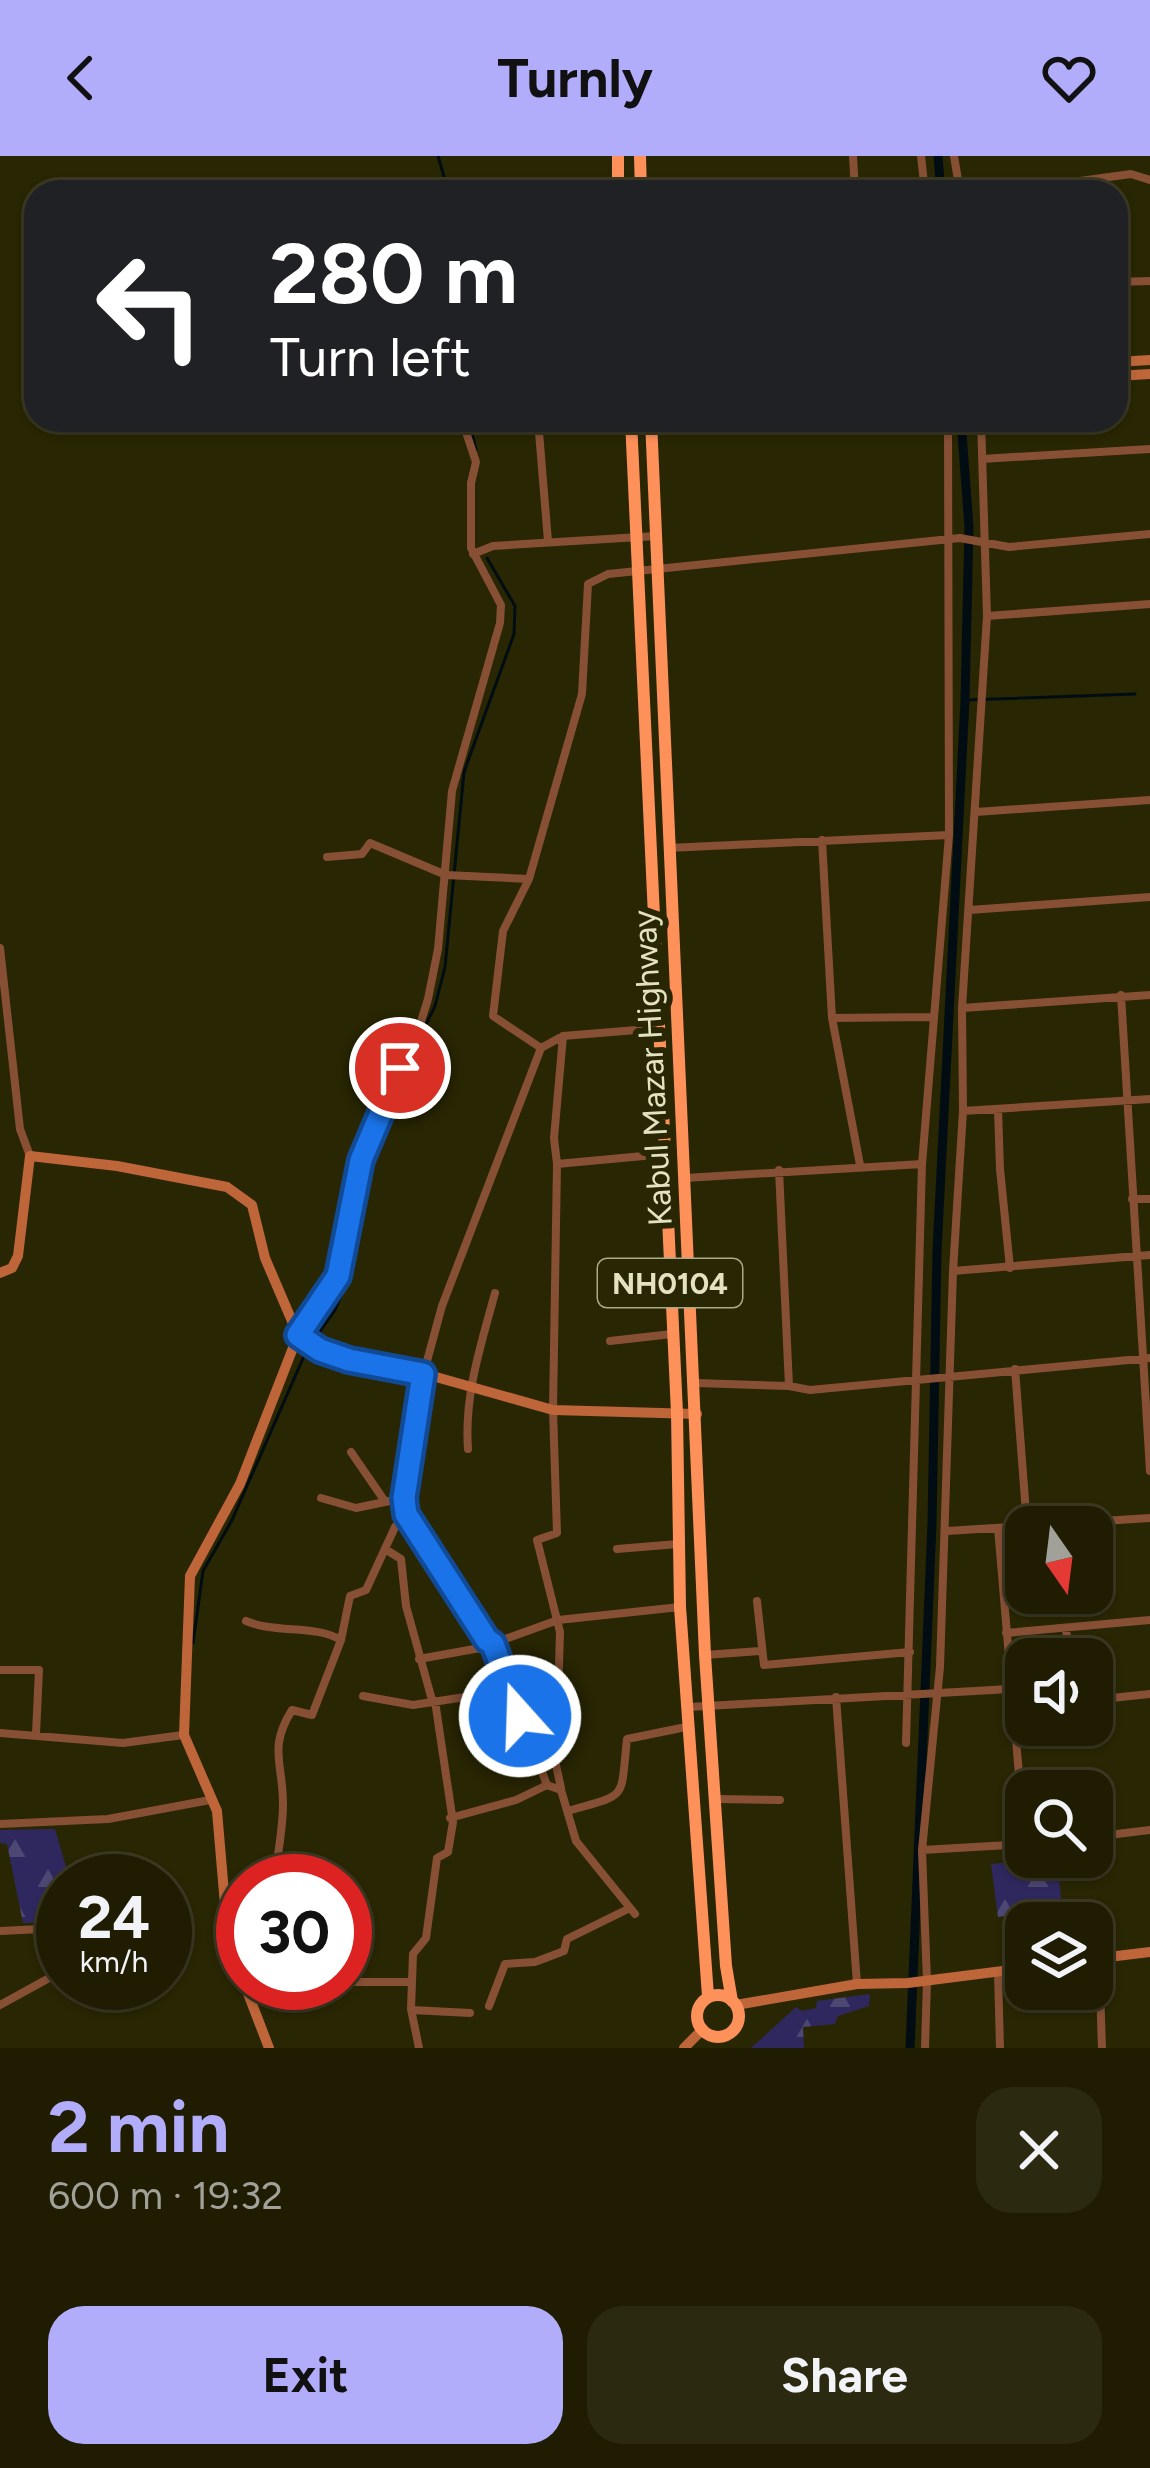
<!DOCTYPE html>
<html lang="en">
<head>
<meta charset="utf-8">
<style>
	:root { --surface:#1f1c02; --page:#2c2911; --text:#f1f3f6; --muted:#a1a199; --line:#3c3a24; --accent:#b1adfa }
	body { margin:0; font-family:Figtree,sans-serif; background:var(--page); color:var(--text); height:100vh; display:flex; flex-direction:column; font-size:45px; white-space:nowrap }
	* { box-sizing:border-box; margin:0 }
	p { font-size:39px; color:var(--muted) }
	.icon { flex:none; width:66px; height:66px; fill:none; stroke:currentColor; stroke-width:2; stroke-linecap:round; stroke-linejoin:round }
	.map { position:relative; height:1892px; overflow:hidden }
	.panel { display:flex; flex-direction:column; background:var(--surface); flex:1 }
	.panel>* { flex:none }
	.top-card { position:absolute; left:24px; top:24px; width:1104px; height:252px; border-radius:36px; box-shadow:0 3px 9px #0004,0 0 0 3px var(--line); background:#202124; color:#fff; overflow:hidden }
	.needle { width:78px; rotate:166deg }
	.fabs { position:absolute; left:1005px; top:1350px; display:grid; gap:24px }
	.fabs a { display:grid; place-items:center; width:108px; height:108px; border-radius:24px; background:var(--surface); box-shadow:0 3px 9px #0004,0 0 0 3px var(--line); font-size:60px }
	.speed { position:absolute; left:36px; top:1698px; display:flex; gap:24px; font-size:60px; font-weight:700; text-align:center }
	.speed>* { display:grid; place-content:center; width:156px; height:156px; border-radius:50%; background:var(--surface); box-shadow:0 3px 9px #0004,0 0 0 3px var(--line); line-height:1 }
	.speed small { font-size:30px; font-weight:400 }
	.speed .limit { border:18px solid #d22; background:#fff; color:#111 }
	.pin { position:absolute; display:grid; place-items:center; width:102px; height:102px; color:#fff; margin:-51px; border:6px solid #fff; border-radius:50%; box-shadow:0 3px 12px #0007 }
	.me { position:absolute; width:132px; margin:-66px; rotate:340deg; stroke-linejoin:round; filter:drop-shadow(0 0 9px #0008) }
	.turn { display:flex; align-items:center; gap:42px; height:252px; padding:0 48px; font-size:54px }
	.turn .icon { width:156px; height:156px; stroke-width:2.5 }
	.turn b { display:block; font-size:84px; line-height:102px }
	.round { display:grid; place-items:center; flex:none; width:126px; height:126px; border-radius:36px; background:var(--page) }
	.summary { display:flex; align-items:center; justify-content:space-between; height:204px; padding:0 48px }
	h1 { font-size:72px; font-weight:700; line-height:90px; color:var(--accent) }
	.cta { display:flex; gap:24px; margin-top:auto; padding:24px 48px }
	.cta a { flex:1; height:138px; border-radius:36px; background:var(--accent); color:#111; font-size:48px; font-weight:700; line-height:138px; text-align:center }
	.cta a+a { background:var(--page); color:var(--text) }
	header { display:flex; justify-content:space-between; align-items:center; height:156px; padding:0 48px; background:var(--accent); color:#111; font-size:54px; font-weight:700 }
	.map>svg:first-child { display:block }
	.forest { fill:url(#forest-firs) }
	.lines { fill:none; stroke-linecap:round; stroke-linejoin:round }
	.stream { stroke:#010d13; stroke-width:3 }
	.canal { stroke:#010d13; stroke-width:9 }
	.street { stroke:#875035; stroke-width:8 }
	.secondary { stroke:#be6539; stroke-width:10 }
	.highway { stroke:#fe905a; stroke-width:12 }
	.route-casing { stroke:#114b97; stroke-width:30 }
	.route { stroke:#1a73e8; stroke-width:21 }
	.labels { text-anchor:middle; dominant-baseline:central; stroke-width:12; stroke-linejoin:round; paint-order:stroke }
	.shield { fill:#292603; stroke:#abaa88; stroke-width:3 }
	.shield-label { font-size:30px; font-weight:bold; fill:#e3e2c1 }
	.street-label { font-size:33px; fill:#e3e2c1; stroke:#292603 }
</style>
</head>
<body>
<header><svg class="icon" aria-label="back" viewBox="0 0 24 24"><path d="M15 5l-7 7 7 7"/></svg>Turnly<svg class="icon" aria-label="heart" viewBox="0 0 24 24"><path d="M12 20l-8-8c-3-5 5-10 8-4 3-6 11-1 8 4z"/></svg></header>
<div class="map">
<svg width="1150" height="1892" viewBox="0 0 1150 1892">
	<defs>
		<pattern id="forest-firs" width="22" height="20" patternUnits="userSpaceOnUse" patternTransform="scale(3)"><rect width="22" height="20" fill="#2f285e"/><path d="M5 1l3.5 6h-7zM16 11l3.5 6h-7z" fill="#4d4773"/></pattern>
	</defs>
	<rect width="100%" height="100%" fill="#292603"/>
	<!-- forest -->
	<path class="forest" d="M55,1673L70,1725H63V1766L23,1767L7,1688L0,1687V1674Z
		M1057,1702L1062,1752L998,1761L991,1708Z
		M870,1838L869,1850L838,1860L835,1868L803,1871L804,1892H751L796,1851L802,1855L816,1852L817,1845Z"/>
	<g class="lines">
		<!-- stream -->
		<path class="stream" d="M438,0L445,24L443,36
			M469,264L476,294
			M965,544L1135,538
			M385,952L435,850L445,811L464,616L514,478L515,450L487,402
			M314,1183L335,1154L349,1120L365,1054L369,1001L382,961
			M193,1487L203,1415L232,1364L308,1191"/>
		<!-- canal -->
		<path class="canal" d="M938,0L941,36
			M910,1892L932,1367L937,1095L965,544L969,371L961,264"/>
		<!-- street -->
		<path class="street" d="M853,0L855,36
			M921,0L925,36
			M954,0L960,36
			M1000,36L1131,18L1150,24
			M1116,126L1150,125
			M538,264L548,385
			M982,303L1150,293
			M473,398L493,390L656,380
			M987,460L1150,448
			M976,656L1150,644
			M822,684L832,862L860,1009
			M668,692L949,679
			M327,701L362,698L370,687L446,719L529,723L582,538L588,428L608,418L960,382L1009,391L1150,378
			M529,723L503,775L493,860L541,892
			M969,754L1150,741
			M0,792L20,973L30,1000
			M1121,839L1150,1315
			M962,852L1150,839
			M832,862L931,861
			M998,953L1000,1013L1010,1112
			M963,955L1150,943
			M557,1008L665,998
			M779,1014L789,1230
			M685,1022L922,1008
			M1132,1043H1150
			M953,1115L1150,1099
			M298,1179L338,1120L361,1004L382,949L418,875L428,843L438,793L452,635L500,467L501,449L471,392V327L476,306L462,264
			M610,1185L672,1178
			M1015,1213L1027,1370
			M696,1227L789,1230L810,1234L1150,1202
			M468,1293C464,1239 481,1189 495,1137
			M351,1296L384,1344
			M321,1342L356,1352L404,1342
			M998,1372L1025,1689
			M947,1375L1150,1362
			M385,1393L401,1403L406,1450L432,1544
			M617,1393L678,1388
			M757,1445L764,1509L910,1496
			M246,1465C277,1478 314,1468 341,1484
			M1066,1472L1069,1503
			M1006,1477L1150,1464
			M705,1499L760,1495
			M419,1503L480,1492L558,1464L680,1451
			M0,1514H39L36,1578
			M363,1540L413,1549L511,1534
			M836,1541L857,1828
			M1092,1544L1150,1538
			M689,1551L1010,1533
			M0,1577L123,1587L183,1579
			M906,1587L922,1008L949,679L948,264
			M561,1632L556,1609L560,1476L537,1384L557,1377L553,1254L557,1008L554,982L563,880
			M715,1643L780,1644
			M568,1655C629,1637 620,1646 627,1583L686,1571
			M450,1662L516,1644L547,1629
			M0,1668L108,1663L210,1644
			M1092,1681L1150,1674
			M922,1694L1026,1688
			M275,1725C277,1699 283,1674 283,1648C283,1607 268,1592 292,1554L312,1559L341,1484L350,1440L366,1434L395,1371L406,1357
			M635,1758L576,1685L561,1634L547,1629L493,1488L487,1484L406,1357L404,1342L421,1227L442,1150L541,892L563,880L661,872
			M0,1775L63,1772
			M1099,1802L1102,1892
			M998,1816L1000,1892
			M345,1826H411
			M0,1849L51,1821L57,1811L52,1771
			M489,1850L505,1808L535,1806L564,1795L567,1783L630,1752
			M412,1854L470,1857
			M419,1892L411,1853L413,1798L426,1782L437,1702L448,1696L453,1666L435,1545
			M925,1892L927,1825L922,1694L940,1511L953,1115L963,955L962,852L987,460L981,264"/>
		<!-- secondary -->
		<path class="secondary" d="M1116,206L1150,204
			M1116,220L1150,218
			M0,1117L12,1112L18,1100L30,1000L117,1010L227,1031L252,1049L265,1102L298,1179L240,1328L190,1420L184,1579L217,1655L227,1772L243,1826
			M298,1179L320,1194L349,1204L404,1212L553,1254L697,1258
			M1092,1803L1150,1796
			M244,1827L269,1892
			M736,1849L857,1828L908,1827L1026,1812
			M684,1892L703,1873"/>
		<!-- highway -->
		<path class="highway" d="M618,0V36
			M640,0L641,36
			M631,264L677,1257L680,1451L708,1840
			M651,264L705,1499L726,1810L732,1845
			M697 1860a21 21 0 1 1 42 0a21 21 0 1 1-42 0Z"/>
	</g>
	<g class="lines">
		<defs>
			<path id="route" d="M400,912L361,1004L338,1120L298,1179L320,1194L349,1204L423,1218L404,1342L406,1358L487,1484L493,1488L520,1560"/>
		</defs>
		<!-- route casing -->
		<use href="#route" class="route-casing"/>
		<!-- route -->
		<use href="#route" class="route"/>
	</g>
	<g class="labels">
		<!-- shield labels -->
		<rect class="shield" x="598" y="1103" width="144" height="48" rx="9"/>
		<g class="shield-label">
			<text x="670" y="1127">NH0104</text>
		</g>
		<!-- street labels -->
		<g class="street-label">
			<text transform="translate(652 912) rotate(-93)">Kabul Mazar Highway</text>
		</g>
	</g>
</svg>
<div class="fabs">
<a><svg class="needle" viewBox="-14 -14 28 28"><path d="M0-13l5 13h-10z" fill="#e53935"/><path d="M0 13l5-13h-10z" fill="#a1a199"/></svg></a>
<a><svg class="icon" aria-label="sound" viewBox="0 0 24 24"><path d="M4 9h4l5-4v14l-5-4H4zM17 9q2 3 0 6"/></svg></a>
<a><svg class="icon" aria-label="search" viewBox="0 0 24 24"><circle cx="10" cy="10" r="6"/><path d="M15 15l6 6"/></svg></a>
<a><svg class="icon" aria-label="layers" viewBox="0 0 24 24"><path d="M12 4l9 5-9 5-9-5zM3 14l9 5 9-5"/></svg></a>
</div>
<div class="speed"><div>24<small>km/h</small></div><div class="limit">30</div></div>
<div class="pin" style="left:400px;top:912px;background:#d93025"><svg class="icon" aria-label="arrive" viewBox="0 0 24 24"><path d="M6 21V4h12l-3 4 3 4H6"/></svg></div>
<svg class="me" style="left:520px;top:1560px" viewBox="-20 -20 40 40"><circle r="17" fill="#1a73e8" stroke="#fff" stroke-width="3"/><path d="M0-11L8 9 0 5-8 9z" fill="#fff"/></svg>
<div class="top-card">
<div class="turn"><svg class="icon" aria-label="left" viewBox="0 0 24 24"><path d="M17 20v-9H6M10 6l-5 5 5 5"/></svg><div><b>280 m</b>Turn left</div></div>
</div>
</div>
<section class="panel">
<div class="summary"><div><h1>2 min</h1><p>600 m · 19:32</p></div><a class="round"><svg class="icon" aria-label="close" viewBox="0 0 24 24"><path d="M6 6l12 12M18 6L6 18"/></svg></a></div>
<div class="cta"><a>Exit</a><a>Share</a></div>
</section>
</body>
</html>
